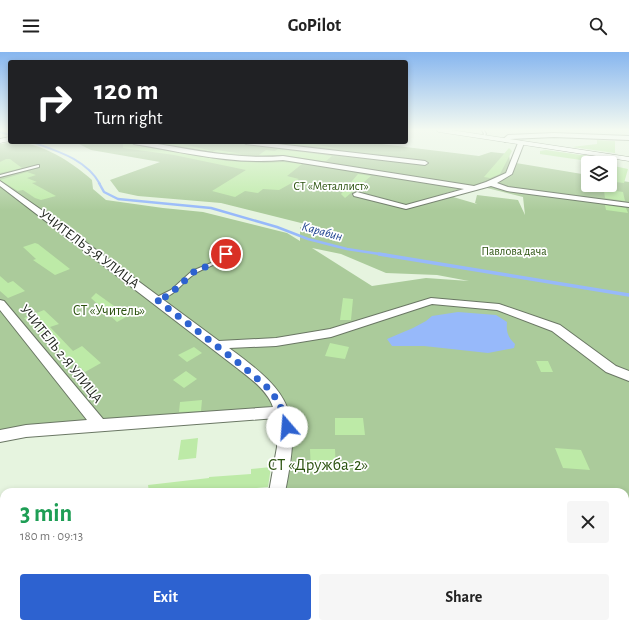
<!DOCTYPE html>
<html lang="en">
<head>
<meta charset="utf-8">
<style>
	:root { --surface:#fff; --page:#f6f6f6; --text:#222; --muted:#767676; --accent:#2d62d0 }
	body { margin:0; font-family:"Alegreya Sans",sans-serif; background:var(--page); color:var(--text); height:100vh; display:flex; flex-direction:column; font-size:15px; white-space:nowrap }
	* { box-sizing:border-box; margin:0 }
	p { font-size:13px; color:var(--muted) }
	.icon { flex:none; width:22px; height:22px; fill:none; stroke:currentColor; stroke-width:2; stroke-linecap:round; stroke-linejoin:round }
	.map { position:relative; flex:1; overflow:hidden }
	.details { position:absolute; left:0px; top:436px; width:629px; height:140px; display:flex; flex-direction:column; background:var(--surface); border-radius:12px 12px 0 0; box-shadow:0 2px 6px #0003 }
	.details>* { flex:none }
	.top-card { position:absolute; left:8px; top:8px; width:400px; height:84px; border-radius:4px; box-shadow:0 2px 6px #0003; background:#202124; color:#fff; overflow:hidden }
	.tools { position:absolute; left:581px; top:104px; display:grid; gap:8px }
	.tools a { display:grid; place-items:center; width:36px; height:36px; border-radius:4px; background:var(--surface); box-shadow:0 2px 6px #0003; font-size:20px }
	.pin { position:absolute; display:grid; place-items:center; width:34px; height:34px; color:#fff; margin:-17px; border:2px solid #fff; border-radius:50%; box-shadow:0 1px 4px #0007 }
	.me { position:absolute; width:44px; margin:-22px; rotate:342deg; stroke-linejoin:round; filter:drop-shadow(0 0 3px #0008) }
	.turn { display:flex; align-items:center; gap:14px; height:84px; padding:0 20px; font-size:18px }
	.turn .icon { width:52px; height:52px; stroke-width:2.5 }
	.turn b { display:block; font-size:28px; line-height:34px }
	.round { display:grid; place-items:center; flex:none; width:42px; height:42px; border-radius:4px; background:var(--page) }
	.overview { display:flex; align-items:center; justify-content:space-between; height:68px; padding:0 20px }
	h1 { font-size:24px; font-weight:600; line-height:30px; color:#1e9e55 }
	.primary-button { display:flex; gap:8px; margin-top:auto; padding:8px 20px }
	.primary-button a { flex:1; height:46px; border-radius:4px; background:var(--accent); color:#fff; font-size:16px; font-weight:600; line-height:46px; text-align:center }
	.primary-button a+a { background:var(--page); color:var(--text) }
	header { display:flex; justify-content:space-between; align-items:center; height:52px; padding:0 20px; background:var(--surface); font-size:18px; font-weight:600 }
	.map>svg:first-child { display:block }
	.green { fill:#abcb9b; fill-rule:evenodd }
	.water { fill:#97b9fa }
	.lines { fill:none; stroke-linecap:round; stroke-linejoin:round }
	.stream-far2 { stroke:#97b9fa; stroke-width:2 }
	.stream-far1 { stroke:#97b9fa; stroke-width:2.5 }
	.stream { stroke:#97b9fa; stroke-width:3.5 }
	.building { fill:#bdeaa7 }
	.service-casing { stroke:#6a7764; stroke-width:2 }
	.minor-casing { stroke:#6a7764; stroke-width:2 }
	.tertiary-casing { stroke:#6a7764; stroke-width:1 }
	.service { fill:#fff; fill-rule:evenodd }
	.minor { fill:#fff; fill-rule:evenodd }
	.tertiary { fill:#fff; fill-rule:evenodd }
	.route { stroke:#2d62d0; stroke-width:7; stroke-dasharray:0 12.6 }
	.labels { text-anchor:middle; dominant-baseline:central; stroke-width:3.5; stroke-linejoin:round; paint-order:stroke }
	.far-park-label { font-size:12px; fill:#2c5310; stroke:#fff }
	.far-water-label { font-size:13px; font-style:italic; fill:#234792; stroke:#fff }
	.street-label { font-size:14px; fill:#20251e; stroke:#fff }
	.park-label { font-size:14px; fill:#2c5310; stroke:#fff }
	.near-park-label { font-size:17px; fill:#2c5310; stroke:#fff }
</style>
</head>
<body>
<header><svg class="icon" aria-label="menu" viewBox="0 0 24 24"><path d="M4 6h16M4 12h16M4 18h16"/></svg>GoPilot<svg class="icon" aria-label="search" viewBox="0 0 24 24"><circle cx="10" cy="10" r="6"/><path d="M15 15l6 6"/></svg></header>
<div class="map">
<svg width="629" height="576" viewBox="0 0 629 576">
	<rect width="100%" height="100%" fill="#e6f4df"/>
	<!-- green -->
	<path class="green" d="M13,90C41,90 72,110 92,128L93,137L106,148L163,156L203,160L287,181L300,189V175L329,186L341,181L221,151L138,144L119,140L110,128L160,110L91,98L75,90H365L479,104L491,100L509,102L510,110L588,123V133H610V127L629,130V576H0V539L4,538V572H625V440H286L293,384H279L274,354L192,364L0,379V92ZM475,133L523,145L525,163L518,148L477,143L475,151L477,152L443,142ZM312,196L341,202L386,221L437,223L469,229L426,226L372,234Z"/>
	<!-- water -->
	<path class="water" d="M458,260L496,263L507,270C506,280 508,285 515,292L514,296L488,301L424,294H392L387,287L413,276L426,269L432,264Z"/>
	<g class="lines">
		<!-- stream-far2 -->
		<path class="stream-far2" d="M0,80L10,83
			M32,90C57,99 86,107 100,132"/>
		<!-- stream-far1 -->
		<path class="stream-far1" d="M99,131L104,140L118,147L211,156L277,175L308,187L347,197L386,203"/>
		<!-- stream -->
		<path class="stream" d="M379,202L629,243"/>
	</g>
	<!-- building -->
	<path class="building" d="M597,88L615,89V101L572,95L597,92Z
		M123,90H130L134,93L227,109L264,111L283,110L302,112L287,124L299,127L279,138L263,137L258,141L245,139L235,145L212,139L246,118L174,103L123,96Z
		M154,90H173L213,99L217,98L242,102L214,100Z
		M290,90H302L340,97L288,92Z
		M509,96L512,99L500,122L490,126L484,125Z
		M278,97L332,104L326,109H322L283,103H259L266,98L275,99Z
		M546,98L615,108V113L540,102V99Z
		M6,107H10L22,116L0,121V110Z
		M614,114L628,117L624,131L615,130Z
		M27,120L36,123L27,126L37,130L32,131L56,144L41,148L35,146L23,138L18,139L0,128Z
		M358,122L371,124L345,146L341,142Z
		M609,138L623,140L625,149L605,146L604,139H609Z
		M605,153L626,156L628,161L606,158Z
		M35,191L38,192L70,217L55,223L33,208L36,207L23,195Z
		M0,224L8,231L13,229L25,239L8,246L0,239Z
		M96,241L128,264L117,270L91,246Z
		M343,246L353,247L351,268H340Z
		M44,258L59,272L50,275L73,299L82,294L101,311L85,320L74,309L70,311L51,290L48,292L24,266Z
		M330,291L349,295L345,307L325,304Z
		M194,295L202,301L187,310L178,303Z
		M536,309H548L553,320H541Z
		M186,319L197,327L184,336L173,328Z
		M202,348L201,359L179,360L180,350Z
		M335,366H363L365,383H335Z
		M198,386L196,406L178,408L181,388Z
		M555,396L581,398L590,418L563,416Z
		M310,397H335L336,419L311,420Z
		M271,415L268,435L236,438V440H149L148,433L209,426V425L251,422V417Z"/>
	<g class="lines">
		<defs>
			<path id="service" d="M482,78H484L486,82L483,86L482,85L484,82Z
				M38,113H39V115L0,125V123Z
				M224,201H228V202C218,214 209,213 196,221C180,231 178,243 156,249L153,247L171,238L192,219L216,209Z
				M625,538L629,539V549L625,548Z"/>
			<path id="minor" d="M554,81L629,84V88L554,85L510,87L505,90L502,88L508,83Z
				M521,89L524,91L512,122L497,131L508,135L629,151V155L507,139L491,134L406,157L354,144L353,142L357,140L406,153L464,137L283,108C233,113 183,100 134,92L131,90H145C191,97 237,108 283,104L474,134L486,130L506,121L518,91Z
				M243,90H260L425,109L428,111L425,113L246,92Z
				M0,129L53,166L219,289L276,286L330,277L431,246L499,252L560,273L616,314L629,319V329L606,320L552,279L497,258L432,252L331,285L276,294L229,296C294,343 301,361 285,440H269L277,395V366L26,385L0,390V378L26,373L87,368L0,258V248L4,249L103,367L273,355C268,339 250,326 237,316L0,134Z
				M0,523H4V543H0Z"/>
			<path id="tertiary" d="M436,78H451L629,105V109L439,80Z
				M10,85V89L0,91V87Z"/>
		</defs>
		<!-- service casing -->
		<use href="#service" class="service-casing"/>
		<!-- minor casing -->
		<use href="#minor" class="minor-casing"/>
		<!-- tertiary casing -->
		<use href="#tertiary" class="tertiary-casing"/>
		<!-- service -->
		<use href="#service" class="service"/>
		<!-- minor -->
		<use href="#minor" class="minor"/>
		<!-- tertiary -->
		<use href="#tertiary" class="tertiary"/>
	</g>
	<!-- sky -->
	<linearGradient id="sky" x2="0" y2="1"><stop stop-color="#87b6ef"/><stop offset="0.49" stop-color="#f4faf1"/><stop offset="1" stop-color="#f4faf1" stop-opacity="0"/></linearGradient>
	<rect width="629" height="158" fill="url(#sky)"/>
	<g class="lines">
		<!-- route -->
		<path class="route" d="M226,202L220,209L195,219L168,244L156,247L235,308L266,334L279,350L287,375"/>
	</g>
	<g class="labels">
		<!-- far-park labels -->
		<g class="far-park-label">
			<text x="331" y="134">СТ «Металлист»</text>
			<text x="514" y="199">Павлова дача</text>
		</g>
		<!-- far-water labels -->
		<g class="far-water-label">
			<text transform="translate(322 180) rotate(15)">Карабин</text>
		</g>
		<!-- street labels -->
		<g class="street-label">
			<text transform="translate(89 197) rotate(37)">УЧИТЕЛЬ 3-Я УЛИЦА</text>
			<text transform="translate(61 302) rotate(51)">УЧИТЕЛЬ 2-Я УЛИЦА</text>
		</g>
		<!-- park labels -->
		<g class="park-label">
			<text x="109" y="259">СТ «Учитель»</text>
		</g>
		<!-- near-park labels -->
		<g class="near-park-label">
			<text x="318" y="412">СТ «Дружба-2»</text>
		</g>
	</g>
</svg>
<div class="tools">
<a><svg class="icon" aria-label="layers" viewBox="0 0 24 24"><path d="M12 4l9 5-9 5-9-5zM3 14l9 5 9-5"/></svg></a>
</div>
<div class="pin" style="left:226px;top:202px;background:#d93025"><svg class="icon" aria-label="arrive" viewBox="0 0 24 24"><path d="M6 21V4h12l-3 4 3 4H6"/></svg></div>
<svg class="me" style="left:287px;top:375px" viewBox="-20 -20 40 40"><circle r="19" fill="#fff"/><path d="M0-13L10 11 0 6-10 11z" fill="#2d62d0"/></svg>
<div class="top-card">
<div class="turn"><svg class="icon" aria-label="right" viewBox="0 0 24 24"><path d="M7 20v-9h11M14 6l5 5-5 5"/></svg><div><b>120 m</b>Turn right</div></div>
</div>
<section class="details">
<div class="overview"><div><h1>3 min</h1><p>180 m · 09:13</p></div><a class="round"><svg class="icon" aria-label="close" viewBox="0 0 24 24"><path d="M6 6l12 12M18 6L6 18"/></svg></a></div>
<div class="primary-button"><a>Exit</a><a>Share</a></div>
</section>
</div>
</body>
</html>
